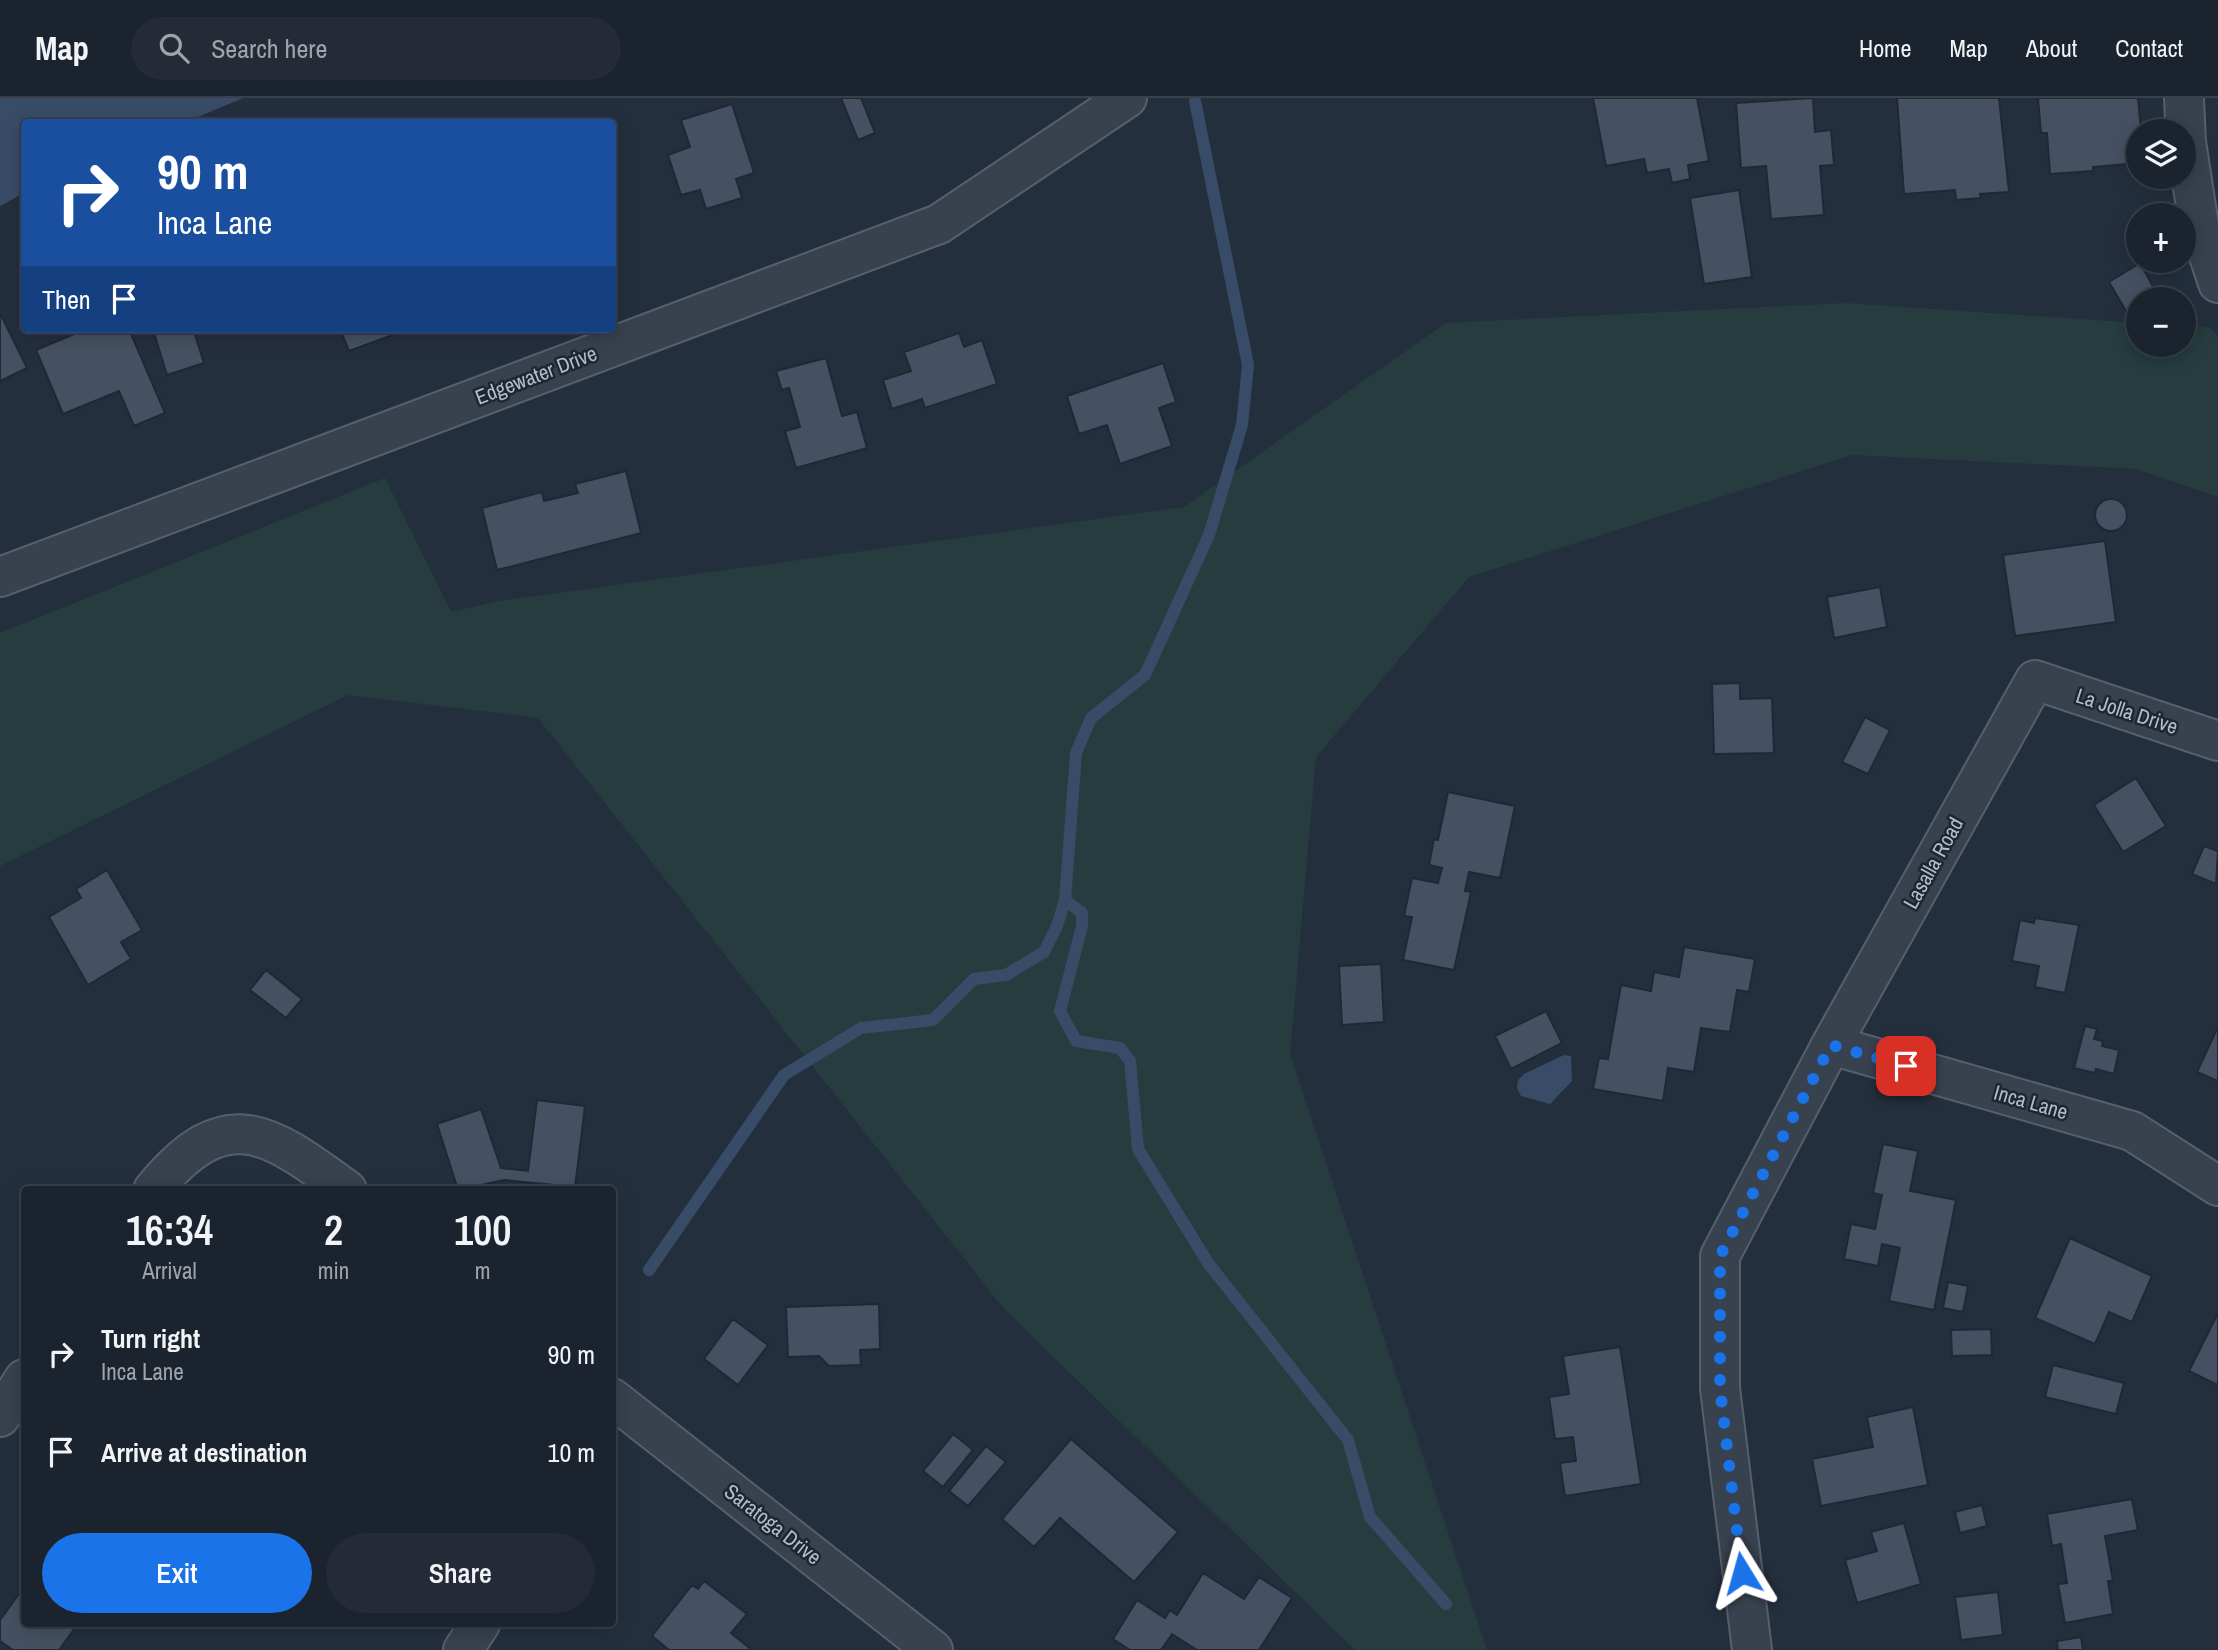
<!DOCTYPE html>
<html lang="en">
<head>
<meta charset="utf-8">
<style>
	:root { --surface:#1b232e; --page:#242b36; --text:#f1f3f6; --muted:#a0a4aa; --line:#39404a; --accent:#1a73e8 }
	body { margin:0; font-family:"Archivo Narrow",sans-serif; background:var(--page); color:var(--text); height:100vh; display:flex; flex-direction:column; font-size:26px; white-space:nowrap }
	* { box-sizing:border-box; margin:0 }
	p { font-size:23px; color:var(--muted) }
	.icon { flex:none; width:38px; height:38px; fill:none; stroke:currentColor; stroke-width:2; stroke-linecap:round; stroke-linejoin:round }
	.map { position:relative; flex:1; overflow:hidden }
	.panel { position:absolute; left:21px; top:1088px; width:595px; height:441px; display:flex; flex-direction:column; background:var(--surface); border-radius:7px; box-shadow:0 4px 18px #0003,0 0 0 2px var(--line) }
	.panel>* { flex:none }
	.banner { position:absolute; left:21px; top:21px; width:595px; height:214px; border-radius:7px; box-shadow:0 4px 18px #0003,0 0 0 2px var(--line); background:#1a4fa0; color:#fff; overflow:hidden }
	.controls { position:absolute; left:2126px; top:21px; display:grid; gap:14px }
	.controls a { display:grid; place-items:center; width:70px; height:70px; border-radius:50%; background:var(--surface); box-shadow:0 4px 18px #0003,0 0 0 2px var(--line); font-size:35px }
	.pin { position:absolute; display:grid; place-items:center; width:60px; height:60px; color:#fff; margin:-30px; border-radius:14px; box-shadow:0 4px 10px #0006 }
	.me { position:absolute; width:77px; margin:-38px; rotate:352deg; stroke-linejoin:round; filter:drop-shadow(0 0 5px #0008) }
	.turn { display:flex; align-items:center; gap:24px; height:147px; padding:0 21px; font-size:32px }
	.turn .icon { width:91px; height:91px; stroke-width:2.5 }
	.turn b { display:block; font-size:49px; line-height:60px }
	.then { display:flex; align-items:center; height:66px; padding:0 21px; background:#0003; gap:14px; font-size:26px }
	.eta { display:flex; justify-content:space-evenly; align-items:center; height:119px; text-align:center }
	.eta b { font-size:42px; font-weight:600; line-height:49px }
	.cta { display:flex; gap:14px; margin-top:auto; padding:14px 21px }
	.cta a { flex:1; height:80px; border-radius:42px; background:var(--accent); color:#fff; font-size:28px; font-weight:600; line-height:80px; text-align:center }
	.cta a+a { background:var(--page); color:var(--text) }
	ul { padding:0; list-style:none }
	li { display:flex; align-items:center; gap:21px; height:98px; padding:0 21px }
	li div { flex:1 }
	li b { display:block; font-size:26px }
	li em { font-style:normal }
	header { display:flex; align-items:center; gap:42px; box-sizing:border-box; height:98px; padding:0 35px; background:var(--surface); border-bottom:2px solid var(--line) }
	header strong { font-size:33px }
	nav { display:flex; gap:38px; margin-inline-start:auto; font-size:24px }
	.search { width:490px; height:63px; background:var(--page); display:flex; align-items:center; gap:18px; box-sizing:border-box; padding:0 24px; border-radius:38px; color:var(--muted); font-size:26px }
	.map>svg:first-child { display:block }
	.green { fill:#263c3f }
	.water { fill:#394c67 }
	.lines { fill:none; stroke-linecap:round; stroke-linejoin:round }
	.stream { stroke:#394c67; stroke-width:12 }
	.building { fill:#455162; stroke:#1f2835; stroke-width:2 }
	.minor-casing { stroke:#565f6c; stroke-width:42 }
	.minor { stroke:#38414e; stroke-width:38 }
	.route { stroke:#1a73e8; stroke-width:12; stroke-dasharray:0 21.6 }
	.labels { text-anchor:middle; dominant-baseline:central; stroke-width:5; stroke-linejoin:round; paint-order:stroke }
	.street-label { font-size:21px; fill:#b4bcc9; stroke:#1d2633 }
</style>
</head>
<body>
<header>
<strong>Map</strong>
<div class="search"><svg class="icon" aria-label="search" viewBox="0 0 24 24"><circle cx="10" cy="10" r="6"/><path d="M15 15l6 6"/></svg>Search here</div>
<nav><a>Home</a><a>Map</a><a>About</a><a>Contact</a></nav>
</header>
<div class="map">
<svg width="2218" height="1552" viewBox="0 0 2218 1552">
	<rect width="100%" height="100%" fill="#242f3e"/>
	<!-- green -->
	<path class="green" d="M1846,205L2138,225V247H2184V227L2209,229L2218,238V399L2136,371L1852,357L1469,479L1316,659L1290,956L1487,1552H1355L1004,1211L538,620L348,597L0,768V535L385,380L451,514L499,503L1184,409L1446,225Z"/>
	<!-- water -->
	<path class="water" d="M0,0H243L186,24H24V95L0,108Z
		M1564,957L1571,958L1572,983L1550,1006L1521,998L1517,990L1518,982L1524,976Z"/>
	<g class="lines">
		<!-- stream -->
		<path class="stream" d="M1195,3L1248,267L1242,327L1209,437L1145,577L1091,620L1076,655L1065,802L1082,815V828L1060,913L1076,943L1120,950L1130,963L1138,1051L1208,1165L1348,1342L1370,1419L1446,1506
			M649,1172L784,977L861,930L933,922L974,881L1006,877L1044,854L1057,828L1065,802"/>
	</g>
	<!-- building -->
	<path class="building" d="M841,0H861L875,35L858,42Z
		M1593,0H1697L1709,63L1688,67L1690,81L1672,85L1669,71L1647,75L1644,61L1606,68Z
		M1813,0L1815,34L1831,32L1834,67L1820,68L1824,117L1771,121L1766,68L1741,70L1736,5Z
		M1897,0H1999L2009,94L1980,96L1981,100L1956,102L1955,92L1904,96Z
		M2038,0H2138L2141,33L2138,44H2127L2129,66L2093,69V73L2050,76L2047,35H2041Z
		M732,6L754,75L736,81L742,100L706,111L700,92L681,97L668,57L690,49L681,22Z
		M1739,92L1752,179L1704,186L1690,100Z
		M2140,165L2160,201H2138V216L2130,220L2109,184Z
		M0,215L27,270L0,283Z
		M86,231H129L165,315L134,328L119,293L63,316L36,252Z
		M157,231H193L204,265L167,277L153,232Z
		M340,231H409L349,253Z
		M959,235L964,249L982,242L997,286L925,310L922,301L892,311L883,282L911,273L904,254Z
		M826,260L842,318L857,314L867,350L796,370L785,333L800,329L789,290L782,292L776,273Z
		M1163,265L1176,304L1159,310L1172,348L1120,366L1107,327L1079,336L1067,298Z
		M626,373L641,435L497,472L482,410L542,394L544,403L578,395L575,386Z
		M2095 417a16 16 0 1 1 32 0a16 16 0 1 1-32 0Z
		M2105,443L2116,524L2015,538L2003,457Z
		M1880,489L1887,529L1834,540L1827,499Z
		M1740,585V601L1772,600L1774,655L1714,656L1712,586Z
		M1865,619L1890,632L1868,676L1842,664Z
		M2136,680L2166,728L2123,754L2094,707Z
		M1448,694L1515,708L1500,780L1469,774L1465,793L1471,794L1454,872L1403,862L1412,819L1404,818L1412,780L1438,785L1442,770L1429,767L1434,741L1438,742Z
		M2204,748L2218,753L2216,786L2192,776Z
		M107,772L142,832L121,844L131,861L88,887L49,819L81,800L76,791Z
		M2035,820L2079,827L2065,895L2035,889L2039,868L2012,863L2020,822L2034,825Z
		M1684,849L1755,861L1749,894L1737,892L1730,934L1701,930L1694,974L1668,970L1663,1003L1593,991L1599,960L1608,961L1621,887L1651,893L1654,874L1679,879Z
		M1381,866L1384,924L1342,927L1339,868Z
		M266,872L302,901L286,920L250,892Z
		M1546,913L1562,945L1511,971L1495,938Z
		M2085,928L2097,931L2094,941L2103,943L2102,948L2119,952L2114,976L2096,971L2095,975L2074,970Z
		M2218,929V983L2197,974Z
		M537,1002L585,1008L575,1089L504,1082L458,1092L437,1026L481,1011L501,1070L528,1073Z
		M1883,1046L1918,1053L1910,1093L1956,1102L1934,1212L1889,1203L1900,1150L1882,1146L1878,1168L1844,1161L1851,1126L1875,1131L1882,1097L1873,1095Z
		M2070,1140L2152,1178L2132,1224L2109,1214L2095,1246L2035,1220Z
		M1948,1184L1968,1188L1963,1214L1943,1210Z
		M879,1206L880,1251L860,1252L861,1267L829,1268L819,1258L788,1259L786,1209Z
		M2217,1217L2218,1218V1287L2189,1273Z
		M733,1221L768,1247L738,1287L704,1261Z
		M1991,1231L1992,1257L1952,1258L1951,1232Z
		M1620,1249L1641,1386L1565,1398L1560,1365L1576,1363L1573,1339L1555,1341L1549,1299L1569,1296L1563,1258Z
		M2053,1267L2124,1285L2116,1316L2045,1299Z
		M1913,1309L1928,1387L1821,1408L1812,1361L1873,1349L1867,1319Z
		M953,1336L973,1352L943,1389L923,1373Z
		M1071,1341L1178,1434L1134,1484L1060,1420L1034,1449L1002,1421Z
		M986,1348L1006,1364L968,1408L949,1393Z
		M2132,1401L2138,1432L2105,1438L2113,1483H2108L2113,1516L2065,1525L2058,1486L2067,1485L2061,1446L2052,1448L2047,1416Z
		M1982,1407L1987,1428L1960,1435L1955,1414Z
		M1904,1425L1921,1486L1857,1505L1845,1462L1877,1453L1871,1434Z
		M1203,1475L1244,1501L1259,1479L1292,1500L1259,1552H1197L1172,1536L1161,1552H1130L1113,1541L1137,1502L1165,1520L1170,1512L1177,1517Z
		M704,1483L747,1516L731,1535L752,1552H669L652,1538L692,1487L698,1491Z
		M24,1489V1526H78L59,1552H13L0,1543V1522Z
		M1998,1494L2003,1537L1961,1542L1955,1499Z
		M2081,1539L2083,1552H2058L2057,1543Z"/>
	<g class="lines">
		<defs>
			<path id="minor" d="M2184,0L2186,44L2199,128L2218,185
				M0,479L939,126L1127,0
				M1831,947L2132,1033L2218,1088
				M153,1092C226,1002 269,1035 347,1092
				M612,1300L933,1552
				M0,1319L24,1281
				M463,1552L480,1526
				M1752,1552L1720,1290V1158L1831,947L2035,582L2218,643"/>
		</defs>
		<!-- minor casing -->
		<use href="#minor" class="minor-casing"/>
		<!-- minor -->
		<use href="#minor" class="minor"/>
	</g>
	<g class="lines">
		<!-- route -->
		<path class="route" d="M1742,1475L1720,1290V1158L1831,947L1906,968"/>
	</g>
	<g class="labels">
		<!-- street labels -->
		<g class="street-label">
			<text transform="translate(536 277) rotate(-21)">Edgewater Drive</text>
			<text transform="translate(2127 613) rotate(18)">La Jolla Drive</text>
			<text transform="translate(1933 765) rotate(-61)">Lasalla Road</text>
			<text transform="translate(2031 1004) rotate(16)">Inca Lane</text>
			<text transform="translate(773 1426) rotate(38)">Saratoga Drive</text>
		</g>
	</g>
</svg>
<div class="controls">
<a><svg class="icon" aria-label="layers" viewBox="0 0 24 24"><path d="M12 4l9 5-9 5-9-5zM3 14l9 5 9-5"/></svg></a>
<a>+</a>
<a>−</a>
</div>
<div class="pin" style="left:1906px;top:968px;background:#d93025"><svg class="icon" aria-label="arrive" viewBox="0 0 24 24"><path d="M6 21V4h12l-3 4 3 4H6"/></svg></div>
<svg class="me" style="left:1742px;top:1475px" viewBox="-20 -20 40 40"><path d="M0-17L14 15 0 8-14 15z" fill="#1a73e8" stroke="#fff" stroke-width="4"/></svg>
<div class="banner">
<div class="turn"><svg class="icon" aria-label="right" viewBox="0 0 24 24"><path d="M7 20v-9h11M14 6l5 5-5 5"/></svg><div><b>90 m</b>Inca Lane</div></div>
<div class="then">Then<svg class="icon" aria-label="arrive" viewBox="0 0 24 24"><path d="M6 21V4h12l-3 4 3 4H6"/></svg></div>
</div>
<section class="panel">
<div class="eta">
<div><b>16:34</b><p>Arrival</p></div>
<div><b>2</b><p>min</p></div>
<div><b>100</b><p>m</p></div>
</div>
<ul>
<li><svg class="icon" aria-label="right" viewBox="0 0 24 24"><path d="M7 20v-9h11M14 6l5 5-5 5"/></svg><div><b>Turn right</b><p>Inca Lane</p></div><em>90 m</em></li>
<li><svg class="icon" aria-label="arrive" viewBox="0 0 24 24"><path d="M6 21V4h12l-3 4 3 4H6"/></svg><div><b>Arrive at destination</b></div><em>10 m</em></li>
</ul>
<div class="cta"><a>Exit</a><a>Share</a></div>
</section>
</div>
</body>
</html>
